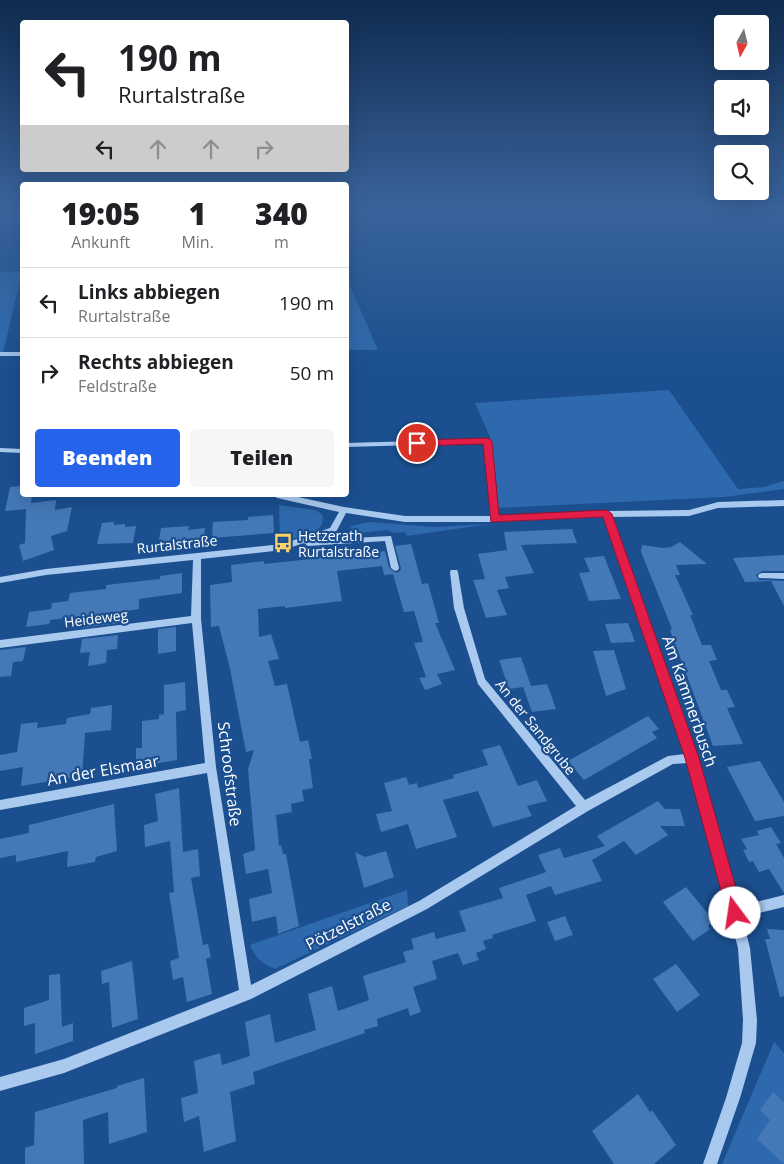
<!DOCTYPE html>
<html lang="de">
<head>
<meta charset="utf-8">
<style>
	:root { --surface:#fff; --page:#f6f6f6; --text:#202124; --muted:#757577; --line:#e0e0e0; --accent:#2563eb }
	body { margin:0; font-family:"Open Sans",sans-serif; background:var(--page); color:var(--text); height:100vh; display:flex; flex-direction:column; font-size:19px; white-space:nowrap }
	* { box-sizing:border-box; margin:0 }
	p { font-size:16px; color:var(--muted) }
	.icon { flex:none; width:28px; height:28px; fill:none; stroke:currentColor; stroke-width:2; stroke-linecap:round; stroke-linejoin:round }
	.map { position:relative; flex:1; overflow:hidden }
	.details { position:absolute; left:20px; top:182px; width:329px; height:315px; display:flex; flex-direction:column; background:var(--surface); border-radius:5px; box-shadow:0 5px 20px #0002 }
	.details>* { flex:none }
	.hud { position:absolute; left:20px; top:20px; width:329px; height:152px; border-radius:5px; box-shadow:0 5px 20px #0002; background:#fff; color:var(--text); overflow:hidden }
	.needle { width:32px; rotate:188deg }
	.buttons { position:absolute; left:714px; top:15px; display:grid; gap:10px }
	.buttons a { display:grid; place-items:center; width:55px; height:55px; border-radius:5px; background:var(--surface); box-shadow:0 5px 20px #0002; font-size:25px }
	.pin { position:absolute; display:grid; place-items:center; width:42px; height:42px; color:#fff; margin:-21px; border:2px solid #fff; border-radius:50%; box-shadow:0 1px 5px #0007 }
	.me { position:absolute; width:55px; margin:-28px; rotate:346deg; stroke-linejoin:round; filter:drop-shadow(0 0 4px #0008) }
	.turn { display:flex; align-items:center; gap:18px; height:105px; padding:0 15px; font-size:22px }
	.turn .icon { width:65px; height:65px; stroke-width:2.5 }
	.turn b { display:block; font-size:35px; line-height:42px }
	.lanes { display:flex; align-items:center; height:48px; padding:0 15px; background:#0003; justify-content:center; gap:25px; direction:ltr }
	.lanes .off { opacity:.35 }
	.eta { display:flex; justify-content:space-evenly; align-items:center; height:85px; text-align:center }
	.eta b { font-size:30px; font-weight:800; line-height:35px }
	.button { display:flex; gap:10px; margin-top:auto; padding:10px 15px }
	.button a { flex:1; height:58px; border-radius:5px; background:var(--accent); color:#fff; font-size:20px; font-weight:800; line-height:58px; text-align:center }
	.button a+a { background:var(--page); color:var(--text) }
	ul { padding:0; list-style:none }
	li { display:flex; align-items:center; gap:15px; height:70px; padding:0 15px; border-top:1px solid var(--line) }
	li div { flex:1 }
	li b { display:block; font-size:19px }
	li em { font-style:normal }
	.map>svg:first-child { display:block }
	.green { fill:#2e69ad }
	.building { fill:#4478b7 }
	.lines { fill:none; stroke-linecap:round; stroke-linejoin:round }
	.minor { fill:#a9c9ee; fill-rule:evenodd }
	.route { fill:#e11d48; stroke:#92132f }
	.labels { text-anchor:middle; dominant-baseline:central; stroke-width:4.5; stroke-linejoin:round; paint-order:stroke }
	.poi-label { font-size:14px; fill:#fff; stroke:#1b4f8f; text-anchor:start }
	.street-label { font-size:14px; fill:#fff; stroke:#1b4f8f }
	.near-street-label { font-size:16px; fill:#fff; stroke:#1b4f8f }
</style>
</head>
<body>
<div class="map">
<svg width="784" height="1164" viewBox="0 0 784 1164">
	<rect width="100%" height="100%" fill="#1b4f8f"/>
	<!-- green -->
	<path class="green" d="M0,208H22V223L0,224Z
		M0,272H22L3,353H0Z
		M346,277L378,350H346Z
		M669,390L738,489L764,487L784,481V489L724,497L496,508L490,476V437L475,403Z
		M279,505L315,510L322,514C328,537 295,538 280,540Z
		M369,522L436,527L489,524L407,536L405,532L394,533L388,530L360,533V537L351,533V526Z
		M407,890L408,906L275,969C260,962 257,960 250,945Z
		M774,1042L784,1053V1164H722Z"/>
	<!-- building -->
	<path class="building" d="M22,486V495H32L31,503L56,500L55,510L72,507L67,531L51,536L54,550L23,561L19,545L25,543L26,509L5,511L10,487Z
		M273,515L274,533L212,538L213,522L248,520V517Z
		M114,522V525L125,524V527L136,526L133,543L97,544L102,523Z
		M189,526L188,530L205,528L204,541L158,546L161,528Z
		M572,529L577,543L521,545L534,573L505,577L509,588L497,590L507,615L486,618L473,580L485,579L478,554L507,550L504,532Z
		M680,542L707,564L676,565L680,575H675L693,615H690L702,645H711L717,660L709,661L721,690H727L735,707L727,708L743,744L713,746L670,630L672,629L641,552L642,545L663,548L671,547Z
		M411,544L422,584L428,583L439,623H435L455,670L437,674L442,684L425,690L419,678L426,677L414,643L423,642L414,611L404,612L393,574L384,575L382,566L337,571L342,601L285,608V606L258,609L259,637L271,634L279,659L268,661L275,686L287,684L300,742L308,740L312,759H309L313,788L302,790L304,801L291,804L292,812L276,815L279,846L281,845L283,854H286L299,926L278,934L276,916L252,922L249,899L272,893L268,869L246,874L243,854L255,850L248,769L254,750L246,752L230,669L219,626L211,627L210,585L232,582L231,565L264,561V564L385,551L389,568L396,573L400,571L401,568L395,546Z
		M784,555V571H762L756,575L759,580L784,581V606L771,581L745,582L733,558Z
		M604,556L621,599L589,601L579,573L590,572L584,558Z
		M182,573V593L139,599V609L120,612L119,623L83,628L82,616L50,620L49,624L26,627L29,612L51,609L52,603L68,601L70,593L106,589V585L160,579V576Z
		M628,623L635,642L611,643L605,624Z
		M176,627V651L158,654V629Z
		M118,635L117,649L107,650L106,663L88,666L90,652L80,653L82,639Z
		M26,647L23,661L13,662L11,676L0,677V650Z
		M614,650L626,689L606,696L593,651Z
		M521,657L531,686L547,684L556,709L532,712L523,687L509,689L499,660Z
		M185,682L186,710L176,712L177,760L136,767V748H142V721L159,719V715L164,714V685Z
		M112,705L111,730L85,733L82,776L21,786L23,767L0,771V755L17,752L21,724L38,722L37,728L66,724L67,718L90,714L91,708Z
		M648,716L659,729L652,732L657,738L584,780L568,761Z
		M500,745L518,786L537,780L547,801L527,806L532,816L493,827L478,791L443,800L457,837L416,849L408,824L381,832L376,814L392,811L384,783L406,777L409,785L417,783L418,788L454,778L453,775L488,765L482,750Z
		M760,761L784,802V816L755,821L727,767Z
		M179,788L183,852L198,849L200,876L191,878L203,945L208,944L211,957L206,959L212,994L187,1002L183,977L173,980L170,961L179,958L169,893L174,892L170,841L145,847L144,825L158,821L155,794Z
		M658,801L665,809H680L685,826H660L668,835L636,855L624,841L592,860L602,881L555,895L551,886L526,895L536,921L492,935L493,938L483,941L486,949L476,953L479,960L463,965L458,953L432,961L437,979L413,987L421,1012L410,1016L408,1008L377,1019L378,1026L364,1030L365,1033L253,1072L255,1084L230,1092L236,1141L204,1152L199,1116L184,1122L181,1098L198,1093L194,1061L220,1053L222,1065L250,1056L245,1022L270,1014L275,1043L316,1030L308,994L332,986L338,1011L369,1000L363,976L406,962L403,952L414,949L411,939L434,932L436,939L466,931L459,911L503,898L499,888L546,872L538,855L560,848L564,858L605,846L597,836Z
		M114,804L117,851L96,857L95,862L67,867L68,851L16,862V855L0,858V839L29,833V825Z
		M771,827L781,843L776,844L784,858V893L769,869L759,872L753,861L749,862L743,850L747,849L741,839L759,835L757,831Z
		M386,851L394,877L364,888L355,852L365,857Z
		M686,887L714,921L708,926L710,929L693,941L663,902Z
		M565,916L573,935L555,941L547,922Z
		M767,929L784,930V996L780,997L765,939H770Z
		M132,961L138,1019L112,1028L109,982L102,984L101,971Z
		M676,964L700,995L677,1012L653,979Z
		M60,974L62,1027L73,1023V1041L35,1054V1023L24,1026V1008L49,1000V975Z
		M144,1078L147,1132L109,1144L108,1112L83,1120L84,1164H25V1148L34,1145L35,1112L117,1088V1086Z
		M773,1092L784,1102V1164L757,1139L770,1120L760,1110Z
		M638,1094L650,1112L652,1110L676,1145L654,1164H614L592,1131Z"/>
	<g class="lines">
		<!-- minor -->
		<path class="minor" d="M0,352H22V356H0Z
			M488,439L492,441L498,516L607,511L689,510L718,502L784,500V506L718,508L689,516L612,517L697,758L739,906L784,895V907L742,917L750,948L757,1020L756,1043L740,1098L717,1164H703L726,1098L742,1043L743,1020L738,948L688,763L673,764L588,811L427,909L251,999L64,1073L0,1091V1077L64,1059L239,990L207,773L0,810V800L205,763L192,623L0,648V640L191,616L193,560L46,575L0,583V577L46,569L282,544L330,528L339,512L277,498L273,495H289L344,507L405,516H490L485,443L346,447V443ZM346,513L405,522H494L604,517L685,754L668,756L585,800L485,679L464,608L458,572L457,570H451L450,572L454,608L478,684L576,806L419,901L251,985L216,767L201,619V559L283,550L304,543L308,546L385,541L391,568L395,571L398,570L399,568L391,536L313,540L336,532Z
			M0,448L22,449V453L0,452Z
			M762,573H784V579L759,578L758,576L759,574Z"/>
	</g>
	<!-- sky -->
	<linearGradient id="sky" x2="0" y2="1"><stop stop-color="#0f2b4f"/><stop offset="0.56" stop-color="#39639b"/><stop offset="1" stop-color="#39639b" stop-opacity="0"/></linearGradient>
	<rect width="784" height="371" fill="url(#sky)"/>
	<!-- route -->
	<path class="route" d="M488,438L492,441L499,515L607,510L612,514L699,758L743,913L740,919L735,921L729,919L727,913L685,758L603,517L491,522L483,444L417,446L413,443L417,440Z"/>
	<!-- icons -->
	<defs>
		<symbol id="bus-bare" viewBox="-9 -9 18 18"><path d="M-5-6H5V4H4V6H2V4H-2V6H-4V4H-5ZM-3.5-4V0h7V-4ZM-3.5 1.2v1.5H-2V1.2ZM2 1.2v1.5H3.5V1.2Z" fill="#ffd166" stroke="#1b4f8f" stroke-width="2.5" paint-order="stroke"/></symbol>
	</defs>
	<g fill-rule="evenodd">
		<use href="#bus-bare" x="269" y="529" width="28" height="28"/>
	</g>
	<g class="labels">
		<!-- poi labels -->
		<g class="poi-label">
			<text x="298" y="535">Hetzerath<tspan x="298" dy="16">Rurtalstraße</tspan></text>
		</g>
		<!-- street labels -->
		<g class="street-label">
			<text transform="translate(177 544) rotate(-6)">Rurtalstraße</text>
			<text transform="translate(96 618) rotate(-7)">Heideweg</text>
			<text transform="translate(536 727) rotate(51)">An der Sandgrube</text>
		</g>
		<!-- near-street labels -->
		<g class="near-street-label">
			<text transform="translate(690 701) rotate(71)">Am Kammerbusch</text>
			<text transform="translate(103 770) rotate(-10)">An der Elsmaar</text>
			<text transform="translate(230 774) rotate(83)">Schroofstraße</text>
			<text transform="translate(348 924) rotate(-27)">Pötzelstraße</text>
		</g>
	</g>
</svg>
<div class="buttons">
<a><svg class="needle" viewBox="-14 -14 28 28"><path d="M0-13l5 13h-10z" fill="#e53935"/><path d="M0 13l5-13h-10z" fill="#757577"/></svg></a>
<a><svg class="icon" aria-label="sound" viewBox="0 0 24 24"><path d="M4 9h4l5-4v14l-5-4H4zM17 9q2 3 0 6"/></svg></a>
<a><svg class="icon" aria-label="search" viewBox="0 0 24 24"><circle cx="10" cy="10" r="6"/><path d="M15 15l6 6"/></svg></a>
</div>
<div class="pin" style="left:417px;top:443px;background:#d93025"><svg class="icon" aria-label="arrive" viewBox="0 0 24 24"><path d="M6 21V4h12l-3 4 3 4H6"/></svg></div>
<svg class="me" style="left:735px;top:913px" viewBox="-20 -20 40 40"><circle r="19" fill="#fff"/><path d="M0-13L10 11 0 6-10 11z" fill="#e11d48"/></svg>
<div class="hud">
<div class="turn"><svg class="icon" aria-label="left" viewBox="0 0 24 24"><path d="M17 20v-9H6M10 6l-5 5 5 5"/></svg><div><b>190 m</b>Rurtalstraße</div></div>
<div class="lanes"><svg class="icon" aria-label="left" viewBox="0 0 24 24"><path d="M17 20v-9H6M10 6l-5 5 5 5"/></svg><svg class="icon off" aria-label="ahead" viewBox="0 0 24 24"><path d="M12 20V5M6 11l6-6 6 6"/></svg><svg class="icon off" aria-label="ahead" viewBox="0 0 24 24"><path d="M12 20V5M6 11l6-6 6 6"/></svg><svg class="icon off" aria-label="right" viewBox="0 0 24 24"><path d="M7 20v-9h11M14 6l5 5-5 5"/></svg></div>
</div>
<section class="details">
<div class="eta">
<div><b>19:05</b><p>Ankunft</p></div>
<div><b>1</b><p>Min.</p></div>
<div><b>340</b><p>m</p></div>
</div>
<ul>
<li><svg class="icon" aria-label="left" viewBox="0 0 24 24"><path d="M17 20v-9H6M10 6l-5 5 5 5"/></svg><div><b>Links abbiegen</b><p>Rurtalstraße</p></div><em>190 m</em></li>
<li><svg class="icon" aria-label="right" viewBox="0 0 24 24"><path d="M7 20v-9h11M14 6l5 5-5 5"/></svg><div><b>Rechts abbiegen</b><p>Feldstraße</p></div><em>50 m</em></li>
</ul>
<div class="button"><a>Beenden</a><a>Teilen</a></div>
</section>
</div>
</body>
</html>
